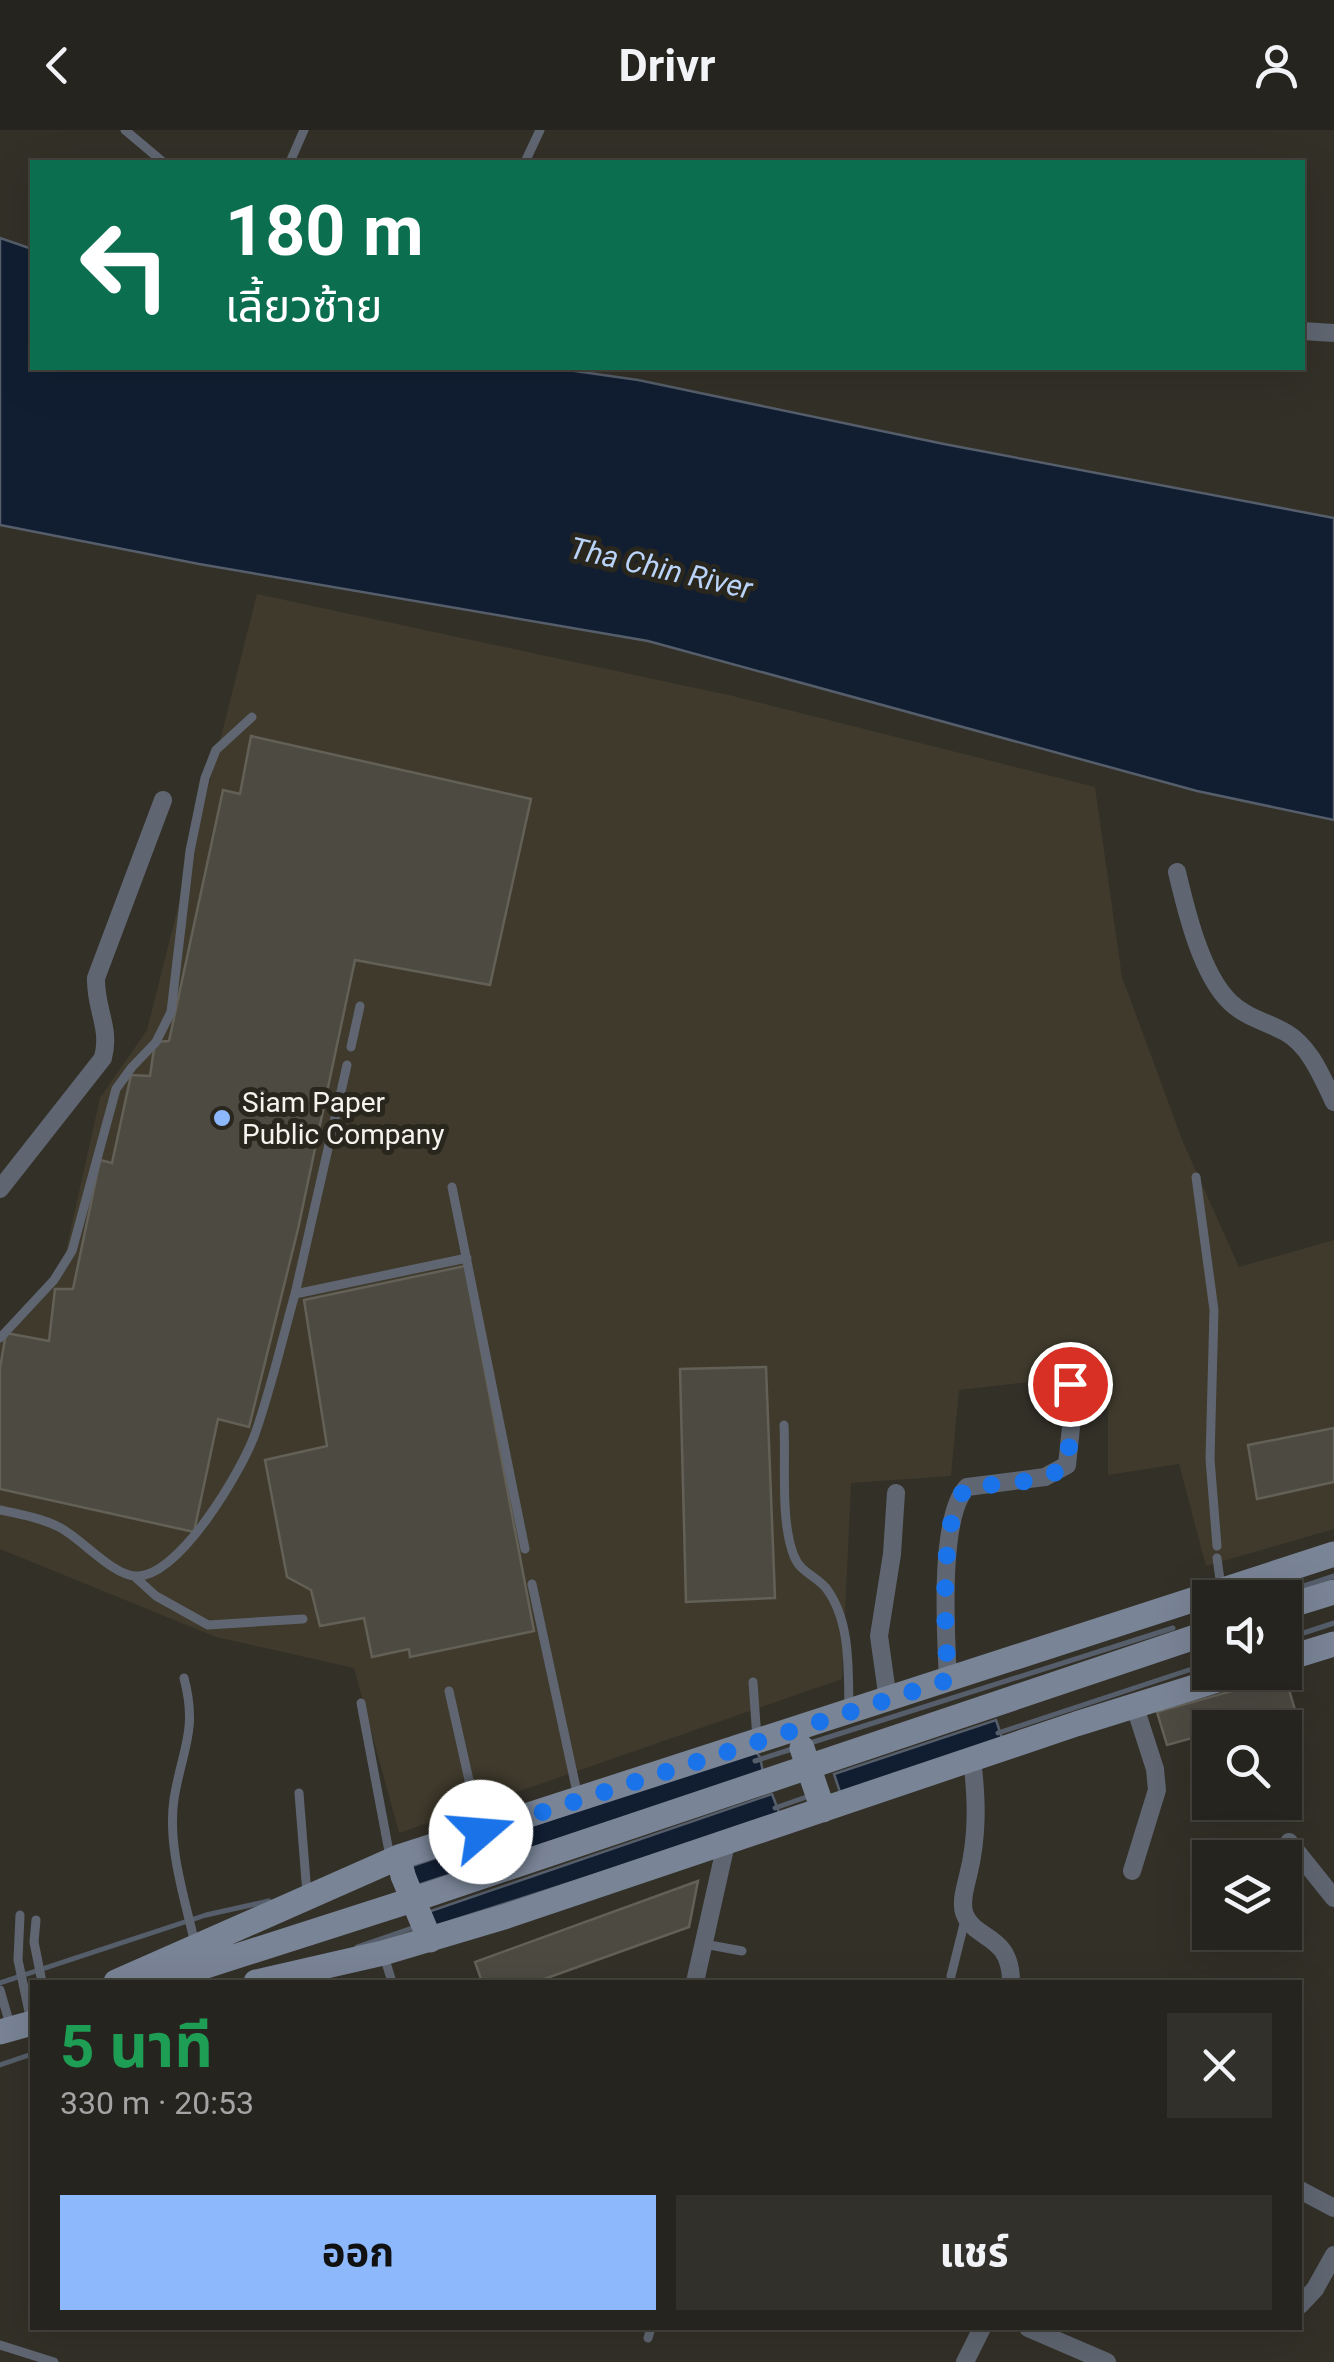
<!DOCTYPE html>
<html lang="th">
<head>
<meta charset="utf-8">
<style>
	:root { --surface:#26241e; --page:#32302b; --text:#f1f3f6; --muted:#a4a4a4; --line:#42413c; --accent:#8db9fc }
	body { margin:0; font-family:Roboto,"Noto Sans Thai",sans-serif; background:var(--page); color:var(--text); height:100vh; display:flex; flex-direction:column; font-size:38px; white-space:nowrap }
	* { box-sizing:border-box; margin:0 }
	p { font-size:32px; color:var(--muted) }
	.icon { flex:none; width:55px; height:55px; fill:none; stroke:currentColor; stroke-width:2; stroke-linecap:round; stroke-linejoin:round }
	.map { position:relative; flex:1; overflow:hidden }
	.panel { position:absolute; left:30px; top:1850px; width:1272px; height:350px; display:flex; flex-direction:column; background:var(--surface); border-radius:0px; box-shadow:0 10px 40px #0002,0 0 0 2px var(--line) }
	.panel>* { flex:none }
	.top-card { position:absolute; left:30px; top:30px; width:1275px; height:210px; border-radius:0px; box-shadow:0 10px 40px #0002,0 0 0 2px var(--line); background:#0b6e4f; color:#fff; overflow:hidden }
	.tools { position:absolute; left:1192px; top:1450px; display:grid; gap:20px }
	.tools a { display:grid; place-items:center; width:110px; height:110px; border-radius:0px; background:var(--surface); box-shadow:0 10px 40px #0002,0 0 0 2px var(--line); font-size:50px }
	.pin { position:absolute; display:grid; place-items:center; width:85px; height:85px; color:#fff; margin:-42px; border:5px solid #fff; border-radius:50%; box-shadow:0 2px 10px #0007 }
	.me { position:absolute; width:110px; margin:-55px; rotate:72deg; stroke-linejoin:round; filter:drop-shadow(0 0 8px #0008) }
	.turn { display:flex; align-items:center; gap:35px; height:210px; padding:0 30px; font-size:45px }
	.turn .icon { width:130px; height:130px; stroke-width:2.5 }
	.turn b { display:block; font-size:70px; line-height:85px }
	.round { display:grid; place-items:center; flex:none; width:105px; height:105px; border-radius:0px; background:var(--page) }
	.overview { display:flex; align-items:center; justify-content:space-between; height:170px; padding:0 30px }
	h1 { font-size:60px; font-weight:700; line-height:75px; color:#1e9e55 }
	.action { display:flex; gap:20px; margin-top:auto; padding:20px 30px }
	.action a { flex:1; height:115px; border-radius:0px; background:var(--accent); color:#111; font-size:40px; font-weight:700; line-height:115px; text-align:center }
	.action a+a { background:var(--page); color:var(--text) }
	header { display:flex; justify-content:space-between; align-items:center; height:130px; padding:0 30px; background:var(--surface); font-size:45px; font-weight:700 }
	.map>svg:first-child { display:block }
	.built { fill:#3f3a2c }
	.water { fill:#111e32; stroke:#555e6a; stroke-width:2.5 }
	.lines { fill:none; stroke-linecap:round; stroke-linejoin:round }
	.stream { stroke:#555e6a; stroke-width:5 }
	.building { fill:#4d4a42; stroke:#636057; stroke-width:2.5 }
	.service { stroke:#5f6671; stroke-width:9 }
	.minor { stroke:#5f6671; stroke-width:18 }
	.secondary { stroke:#798496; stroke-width:25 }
	.route { stroke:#1a73e8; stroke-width:18; stroke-dasharray:0 32.4 }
	.poi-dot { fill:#8db9fc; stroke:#29261e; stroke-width:4 }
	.labels { text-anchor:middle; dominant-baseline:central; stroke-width:10; stroke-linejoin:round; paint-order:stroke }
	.poi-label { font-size:28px; fill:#f4f3ee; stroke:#29261e; text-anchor:start }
	.water-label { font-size:30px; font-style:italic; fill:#bad3f8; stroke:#29261e }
</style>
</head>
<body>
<header><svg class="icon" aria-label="back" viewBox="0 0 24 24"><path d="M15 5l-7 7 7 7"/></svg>Drivr<svg class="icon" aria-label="person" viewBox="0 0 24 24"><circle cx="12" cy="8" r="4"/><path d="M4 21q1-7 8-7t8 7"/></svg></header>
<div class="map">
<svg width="1334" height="2232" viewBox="0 0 1334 2232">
	<rect width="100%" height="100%" fill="#333028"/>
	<!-- built -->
	<path class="built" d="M257,464L733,566L1095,657L1122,847L1183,1012L1239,1137L1334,1110V1399L1206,1436L1179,1334L1108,1345V1243L959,1260L951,1346L851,1353L842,1549L399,1703L354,1538L216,1507L0,1419V1206L63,1134L100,968L147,900Z"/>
	<!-- water -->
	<path class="water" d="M0,108L32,119V238H554L638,250L944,314L1334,388V690L1197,661L648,511L199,434L0,395Z
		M996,1590L1003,1611L841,1665L834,1644Z
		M755,1621L760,1627L763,1642L418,1755L412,1736Z
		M772,1664L780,1685L435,1796L428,1782Z"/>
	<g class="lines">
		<!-- stream -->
		<path class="stream" d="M1267,1468L1334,1446
			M1285,1509L1334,1493
			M998,1603L1210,1533
			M807,1614L1173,1498
			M755,1631L792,1619
			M775,1678L812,1665
			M357,1817L418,1796
			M0,1853L206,1785L269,1771
			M0,1935L32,1924"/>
	</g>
	<!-- building -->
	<path class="building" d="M251,606L531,669L490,855L355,830L298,1099L249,1297L218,1289L194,1402L0,1359V1238L6,1203L49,1211L55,1159H73L100,1030L112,1033L131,945L150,946L155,912L169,911L223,660L240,664Z
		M465,1136L534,1501L410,1527L409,1519L372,1527L364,1488L320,1496L311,1460L287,1447L265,1330L327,1316L304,1170Z
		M766,1237L775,1468L686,1472L680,1239Z
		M1334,1298V1352L1257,1369L1248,1315Z
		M1285,1546L1295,1580L1231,1598H1210V1603L1167,1615L1157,1582Z
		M698,1751L689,1797L536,1852H482L475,1832Z"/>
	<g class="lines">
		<!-- service -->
		<path class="service" d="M125,0L163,32
			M290,32L304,0
			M525,32L540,0
			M351,917L360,876
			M347,935L295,1164L467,1128
			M1196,1047L1214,1180L1210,1329L1217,1416
			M452,1057L525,1419
			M0,1208L54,1150L72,1121L116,959L132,937L156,912L171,882L190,721L205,648L216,620L252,587
			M784,1295C786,1333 780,1391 794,1426C800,1442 816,1446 826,1458C851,1491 848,1539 849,1578
			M0,1380C19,1384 41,1388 59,1397C81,1408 113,1446 136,1446C179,1448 242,1340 255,1304C271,1259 282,1210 295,1164
			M1217,1428L1221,1457
			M135,1447L156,1466L208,1495L303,1489
			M532,1454L578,1667
			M184,1548C198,1601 182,1619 174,1669C167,1716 185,1769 195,1814
			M753,1552L757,1609
			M449,1561L480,1699
			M361,1573L390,1727
			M299,1663L307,1764
			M20,1785L18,1830L31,1891
			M36,1790L34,1812L42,1852
			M704,1814L742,1821
			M384,1826L392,1852
			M951,1846L965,1790
			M0,1860L11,1898
			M648,2208L651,2198
			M0,2215L54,2232"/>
		<!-- minor -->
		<path class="minor" d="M1302,201L1334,203
			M1177,742C1186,780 1201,844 1230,872C1245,887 1267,892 1285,902C1310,916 1322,947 1334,972
			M0,1059L103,928C111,897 95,879 96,848L163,670
			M948,1550C946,1507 938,1387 967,1357L1045,1347L1067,1335L1074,1269L1070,1254
			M888,1570L879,1506L892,1424L896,1363
			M972,1629C977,1670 978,1706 968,1746C965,1758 960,1774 965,1785C976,1811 1011,1804 1011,1852
			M1289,1712L1334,1768
			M1132,1741L1157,1660L1155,1639L1135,1577
			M695,1852L726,1714
			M1300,2060L1334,2078
			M1300,2175L1315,2159L1334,2125
			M1028,2198L1107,2232
			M965,2232L982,2198"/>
		<!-- secondary -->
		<path class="secondary" d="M1285,1477L1334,1462
			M1285,1529L1334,1514
			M802,1618L823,1680
			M399,1727L403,1746L430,1810
			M116,1852L399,1727L1334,1424
			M156,1852L412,1770L1210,1502
			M256,1852L383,1823L507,1786L1076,1594L1243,1542
			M0,1902L32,1893"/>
	</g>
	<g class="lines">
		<!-- route -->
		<path class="route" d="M481,1702L948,1550C946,1507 937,1387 967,1357C998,1353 1042,1355 1067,1335L1074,1269L1070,1254"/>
	</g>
	<!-- markers -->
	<circle class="poi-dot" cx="222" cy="988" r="10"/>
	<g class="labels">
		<!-- poi labels -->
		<g class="poi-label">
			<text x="242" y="972">Siam Paper<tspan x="242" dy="32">Public Company</tspan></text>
		</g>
		<!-- water labels -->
		<g class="water-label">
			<text transform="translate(661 438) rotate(13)">Tha Chin River</text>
		</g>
	</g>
</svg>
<div class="tools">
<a><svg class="icon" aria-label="sound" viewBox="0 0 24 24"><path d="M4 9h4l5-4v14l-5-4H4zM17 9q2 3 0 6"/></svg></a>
<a><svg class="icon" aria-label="search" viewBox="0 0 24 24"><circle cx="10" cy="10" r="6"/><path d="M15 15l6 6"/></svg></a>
<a><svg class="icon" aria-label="layers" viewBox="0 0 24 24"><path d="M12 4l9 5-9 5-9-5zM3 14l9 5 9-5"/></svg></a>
</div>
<div class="pin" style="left:1070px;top:1254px;background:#d93025"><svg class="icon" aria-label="arrive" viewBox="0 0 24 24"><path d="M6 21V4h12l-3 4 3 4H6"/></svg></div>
<svg class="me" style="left:481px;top:1702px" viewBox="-20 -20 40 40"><circle r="19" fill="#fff"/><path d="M0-13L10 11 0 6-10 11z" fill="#1a73e8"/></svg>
<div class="top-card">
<div class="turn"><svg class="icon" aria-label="left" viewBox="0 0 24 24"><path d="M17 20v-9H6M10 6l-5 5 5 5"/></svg><div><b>180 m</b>เลี้ยวซ้าย</div></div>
</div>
<section class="panel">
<div class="overview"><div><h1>5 นาที</h1><p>330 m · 20:53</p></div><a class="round"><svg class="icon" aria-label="close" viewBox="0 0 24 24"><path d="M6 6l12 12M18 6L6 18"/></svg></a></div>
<div class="action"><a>ออก</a><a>แชร์</a></div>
</section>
</div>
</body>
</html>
